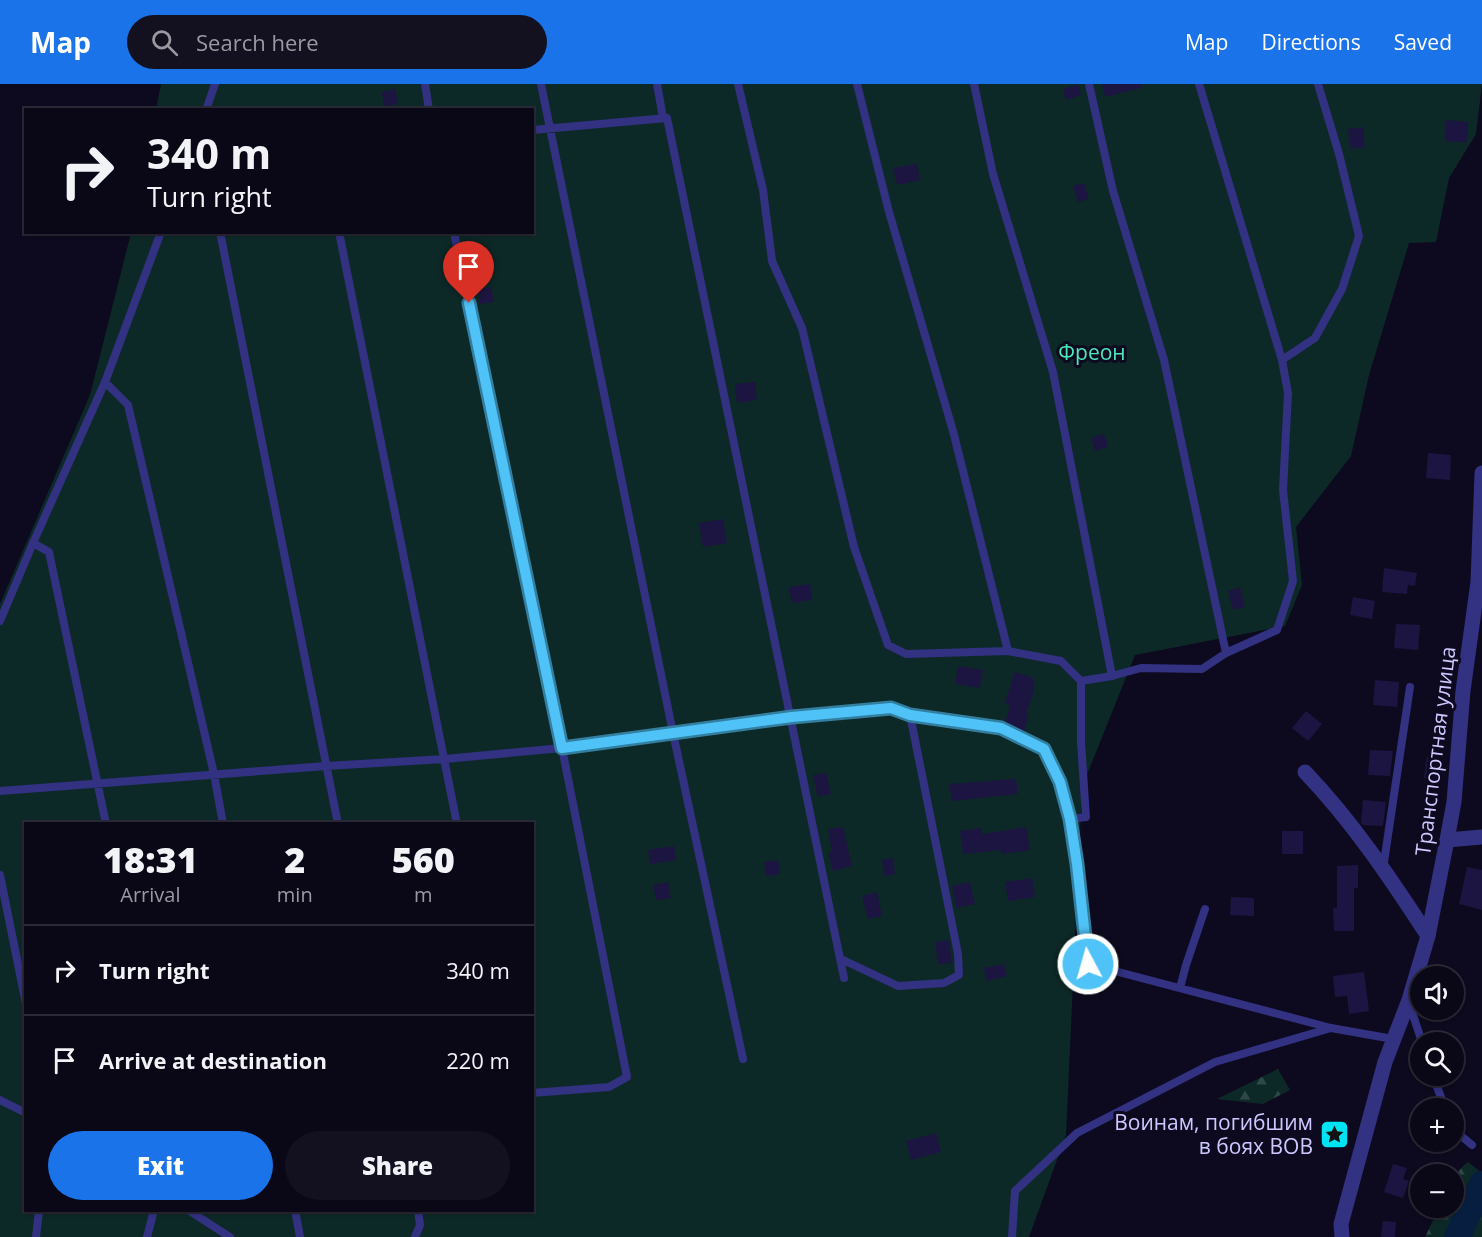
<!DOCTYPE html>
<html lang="en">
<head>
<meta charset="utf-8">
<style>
	:root { --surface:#0a0817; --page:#131120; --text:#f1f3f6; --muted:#999aa1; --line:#2a2936; --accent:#1a73e8 }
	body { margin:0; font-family:"Open Sans",sans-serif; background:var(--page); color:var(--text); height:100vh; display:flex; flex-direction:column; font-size:22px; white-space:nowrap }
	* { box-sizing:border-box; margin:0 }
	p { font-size:20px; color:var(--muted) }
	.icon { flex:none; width:33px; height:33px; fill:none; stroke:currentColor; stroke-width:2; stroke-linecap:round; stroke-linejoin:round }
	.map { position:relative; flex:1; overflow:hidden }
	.panel { position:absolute; left:24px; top:738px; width:510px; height:390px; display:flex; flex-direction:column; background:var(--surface); border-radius:0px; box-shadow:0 2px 4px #0004,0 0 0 2px var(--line) }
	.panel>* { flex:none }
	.guide { position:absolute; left:24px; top:24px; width:510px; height:126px; border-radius:0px; box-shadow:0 2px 4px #0004,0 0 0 2px var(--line); background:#0a0817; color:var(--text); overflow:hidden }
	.tools { position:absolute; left:1410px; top:882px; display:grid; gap:12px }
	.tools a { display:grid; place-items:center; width:54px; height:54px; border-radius:50%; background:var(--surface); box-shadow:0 2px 4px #0004,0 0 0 2px var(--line); font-size:30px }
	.pin { position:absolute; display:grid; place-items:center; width:51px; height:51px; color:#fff; margin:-62px -26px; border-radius:50% 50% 50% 0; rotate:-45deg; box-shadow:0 0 6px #0007 }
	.pin .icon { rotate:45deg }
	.me { position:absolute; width:66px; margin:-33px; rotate:354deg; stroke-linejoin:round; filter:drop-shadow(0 0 4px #0008) }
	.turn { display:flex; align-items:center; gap:21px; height:126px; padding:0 24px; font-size:27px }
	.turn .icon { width:78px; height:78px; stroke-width:2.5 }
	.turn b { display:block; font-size:42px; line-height:51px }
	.eta { display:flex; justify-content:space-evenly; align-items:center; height:102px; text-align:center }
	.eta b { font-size:36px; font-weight:800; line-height:42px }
	.button { display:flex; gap:12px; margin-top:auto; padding:12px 24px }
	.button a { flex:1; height:69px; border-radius:36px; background:var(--accent); color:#fff; font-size:24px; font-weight:800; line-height:69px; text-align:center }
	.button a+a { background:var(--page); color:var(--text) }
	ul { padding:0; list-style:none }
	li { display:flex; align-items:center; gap:18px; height:90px; padding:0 24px; border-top:2px solid var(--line) }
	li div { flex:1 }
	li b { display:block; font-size:22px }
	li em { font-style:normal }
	header { display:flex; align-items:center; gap:36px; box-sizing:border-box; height:84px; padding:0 30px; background:var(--accent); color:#fff }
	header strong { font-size:28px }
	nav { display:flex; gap:33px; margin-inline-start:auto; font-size:21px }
	.search { width:420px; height:54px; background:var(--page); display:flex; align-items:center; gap:15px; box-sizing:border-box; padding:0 21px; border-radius:33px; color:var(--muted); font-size:22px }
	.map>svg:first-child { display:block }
	.green { fill:#0d2927; fill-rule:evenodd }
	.forest { fill:url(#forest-firs) }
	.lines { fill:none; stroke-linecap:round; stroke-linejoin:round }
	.river { stroke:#071e41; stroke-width:26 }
	.building { fill:#1c1541 }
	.service { stroke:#323182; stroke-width:8 }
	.minor { stroke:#323182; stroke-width:15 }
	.tertiary { stroke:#323182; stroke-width:15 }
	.route-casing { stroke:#337fa1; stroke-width:15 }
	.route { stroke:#4fc3f7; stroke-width:10 }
	.labels { text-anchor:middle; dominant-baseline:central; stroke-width:6; stroke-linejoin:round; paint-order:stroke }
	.park-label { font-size:21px; fill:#4be8bc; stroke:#0d0a1f }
	.street-label { font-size:21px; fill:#cdc8ff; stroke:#0d0a1f }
	.poi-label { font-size:21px; fill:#cdc8ff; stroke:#0d0a1f; text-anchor:end }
</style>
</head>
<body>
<header>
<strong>Map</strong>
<div class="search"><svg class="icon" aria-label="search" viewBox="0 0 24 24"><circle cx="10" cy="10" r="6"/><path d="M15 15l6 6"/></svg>Search here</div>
<nav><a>Map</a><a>Directions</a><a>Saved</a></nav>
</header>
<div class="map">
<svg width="1482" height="1153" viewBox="0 0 1482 1153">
	<defs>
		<pattern id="forest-firs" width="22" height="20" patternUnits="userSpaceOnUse" patternTransform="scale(1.5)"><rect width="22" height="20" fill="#0d2927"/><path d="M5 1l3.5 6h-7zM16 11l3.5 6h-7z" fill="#2f4747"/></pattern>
	</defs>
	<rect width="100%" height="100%" fill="#0d0a1f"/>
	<!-- green -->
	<path class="green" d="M161,0H1482L1476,50L1449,94L1436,158L1409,159L1369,291L1351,372L1296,443L1302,501L1285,542L1135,571L1082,703L1066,1051L1029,1153H0V520L90,311L131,149L532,148V26L156,25ZM26,740H532V1126H26Z"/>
	<!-- forest -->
	<path class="forest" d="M1278,985L1290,1006L1263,1020L1217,1015Z
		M1468,1078L1482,1089V1153H1425L1439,1124H1454C1454,1103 1450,1092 1468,1078Z"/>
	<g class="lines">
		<!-- river -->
		<path class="river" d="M1457,1153L1482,1100"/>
	</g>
	<!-- building -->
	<path class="building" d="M1078,0L1081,11L1066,16L1063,5Z
		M1102,0H1141V4L1105,13Z
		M395,5L398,20L384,22L382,8Z
		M1446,36L1468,38L1467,58L1445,57Z
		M1363,43L1365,63L1351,65L1348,45Z
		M917,80L920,96L897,101L893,84Z
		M1084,99L1089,115L1078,118L1073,102Z
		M491,203L494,218L480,220L478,206Z
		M755,298L757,316L737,319L735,300Z
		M1104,350L1108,363L1095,367L1091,354Z
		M1428,369L1451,371L1450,396L1426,394Z
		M723,435L727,459L703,463L699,439Z
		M1384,484L1417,489L1415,502L1408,501L1407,510L1382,508Z
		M810,500L812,516L792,519L789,503Z
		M1240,503L1245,523L1233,526L1228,507Z
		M1353,513L1375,517L1372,535L1350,531Z
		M1396,540L1420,541L1418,566L1394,564Z
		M958,582L983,586L980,604L955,600Z
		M1015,588L1033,594L1034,606L1026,631H1029L1024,647L1005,639L1010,621L1005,619Z
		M1375,596L1399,598L1397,623L1373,621Z
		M1306,627L1322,640L1308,657L1292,644Z
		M1370,666L1393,667L1390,692L1368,691Z
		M1427,672L1437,673V678H1444L1442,696L1424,694Z
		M826,689L831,710L818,713L813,691Z
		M1016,695L1018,710L952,717L949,700Z
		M1363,716L1386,718L1383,742L1363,741L1361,739Z
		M843,743L852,782L833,787L828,769L832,768L828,745Z
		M1026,743L1030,766L1001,770V766L963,770L960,747L981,744L982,750Z
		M1282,747H1303V770H1282Z
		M674,762L676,776L650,780L648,766Z
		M893,774L895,790L884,792L882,776Z
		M778,776L780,790L766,792L764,778Z
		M1358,781V804H1354V847H1334L1333,824H1337V782Z
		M1467,783L1482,786V826L1459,820Z
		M1032,794L1035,813L1008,817L1005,798Z
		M668,798L671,814L656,816L653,801Z
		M970,798L975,820L956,824L952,802Z
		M877,808L882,832L868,835L862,812Z
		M1231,813L1254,814V832L1230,831Z
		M949,856L952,879L938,880L935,858Z
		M1004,880L1007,892L987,897L984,884Z
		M1364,888L1369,927L1349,930L1347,912L1335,913L1333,892Z
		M936,1049L941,1068L911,1076L906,1057Z
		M1393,1080L1407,1084L1403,1095L1409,1097L1403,1114L1384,1108Z
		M1383,1137L1396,1138L1395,1153H1381Z"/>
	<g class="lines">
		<!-- service -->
		<path class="service" d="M425,0L429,26
			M541,0L673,649L743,975
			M657,0L663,34
			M738,0L763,106L772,177L802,244L854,463L888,561L906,570L1008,567L1061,577L1081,597V658L1086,733L1070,735
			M857,0L889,128L953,347L1008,567
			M974,0L993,90L1053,288L1112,592
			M1199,0L1282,276L1288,309L1283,406L1293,497L1277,546L1226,569
			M206,26L215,0
			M532,46L667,34L844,894
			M220,148L338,740
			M339,148L457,740
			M454,148L562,664L627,993L609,1003L532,1009
			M1282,276L1315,254L1342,205L1359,152L1339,70L1318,0
			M105,298L128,321L214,690L223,740
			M33,459L49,468L106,740
			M0,537L33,459L105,298L161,148
			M1081,597L1112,592L1141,584L1202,585L1226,569L1164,276L1113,107L1089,0
			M0,707L326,682L445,675L562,664L792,633L891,623L910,631L1001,644L1044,665L1060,698L1070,735L1077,780L1088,880L1331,944L1393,955
			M1383,785L1410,603
			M0,791L26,920
			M841,875L898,902L944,899L959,891L958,870L910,631
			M1180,904L1186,881L1205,825
			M1409,919L1422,958
			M1433,992L1445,1024
			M0,1016L26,1029
			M1454,1046L1472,1061
			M188,1126L230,1153
			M295,1126L300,1153
			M36,1153L39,1126
			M147,1153L154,1126
			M415,1153L420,1141L418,1126
			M1012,1153L1015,1107L1077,1049L1215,978L1331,944"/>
		<!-- minor -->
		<path class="minor" d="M1305,688C1352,737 1391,795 1428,852
			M1447,756L1482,753"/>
		<!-- tertiary -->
		<path class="tertiary" d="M1342,1153L1341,1140L1385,978L1409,916L1428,852L1447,756L1454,718L1463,607L1478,498L1482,389"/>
	</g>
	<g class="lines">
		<defs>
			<path id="route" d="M469,219L562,664L792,633L891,624L910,631L1001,644L1044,665L1060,698L1070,735L1077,780L1088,880"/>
		</defs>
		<!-- route casing -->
		<use href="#route" class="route-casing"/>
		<!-- route -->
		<use href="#route" class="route"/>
	</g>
	<!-- icons -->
	<defs>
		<symbol id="sight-square" viewBox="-11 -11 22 22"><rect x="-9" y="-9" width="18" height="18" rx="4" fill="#00e3f3" stroke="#0d0a1f"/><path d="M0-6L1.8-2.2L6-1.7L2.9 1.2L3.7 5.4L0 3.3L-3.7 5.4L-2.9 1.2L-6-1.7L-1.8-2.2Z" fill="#111"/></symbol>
	</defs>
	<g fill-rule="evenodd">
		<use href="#sight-square" x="1318" y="1034" width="33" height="33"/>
	</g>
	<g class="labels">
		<!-- park labels -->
		<g class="park-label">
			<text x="1092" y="268">Фреон</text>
		</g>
		<!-- street labels -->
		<g class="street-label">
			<text transform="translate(1435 667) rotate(-83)">Транспортная улица</text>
		</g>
		<!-- poi labels -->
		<g class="poi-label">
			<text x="1313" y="1038">Воинам, погибшим<tspan x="1313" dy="24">в боях ВОВ</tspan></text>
		</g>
	</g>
</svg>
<div class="tools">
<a><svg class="icon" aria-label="sound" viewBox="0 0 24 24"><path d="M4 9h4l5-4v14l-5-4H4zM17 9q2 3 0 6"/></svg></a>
<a><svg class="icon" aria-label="search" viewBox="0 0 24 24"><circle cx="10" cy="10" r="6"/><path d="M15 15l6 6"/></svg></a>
<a>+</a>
<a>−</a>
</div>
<div class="pin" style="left:469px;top:219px;background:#d93025"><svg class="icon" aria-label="arrive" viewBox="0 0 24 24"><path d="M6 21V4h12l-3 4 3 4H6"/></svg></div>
<svg class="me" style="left:1088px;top:880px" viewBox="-20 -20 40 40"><circle r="17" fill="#4fc3f7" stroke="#fff" stroke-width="3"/><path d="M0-11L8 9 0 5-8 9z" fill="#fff"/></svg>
<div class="guide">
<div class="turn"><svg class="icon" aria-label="right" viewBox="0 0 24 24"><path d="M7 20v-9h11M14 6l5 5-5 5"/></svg><div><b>340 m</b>Turn right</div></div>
</div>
<section class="panel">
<div class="eta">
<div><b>18:31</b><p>Arrival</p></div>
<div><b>2</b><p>min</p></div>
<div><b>560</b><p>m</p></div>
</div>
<ul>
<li><svg class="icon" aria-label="right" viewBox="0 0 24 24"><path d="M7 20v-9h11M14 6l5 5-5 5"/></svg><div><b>Turn right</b></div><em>340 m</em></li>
<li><svg class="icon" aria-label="arrive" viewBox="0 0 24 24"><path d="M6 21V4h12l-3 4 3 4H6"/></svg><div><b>Arrive at destination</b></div><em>220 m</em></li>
</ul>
<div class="button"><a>Exit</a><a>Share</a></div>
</section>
</div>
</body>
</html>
